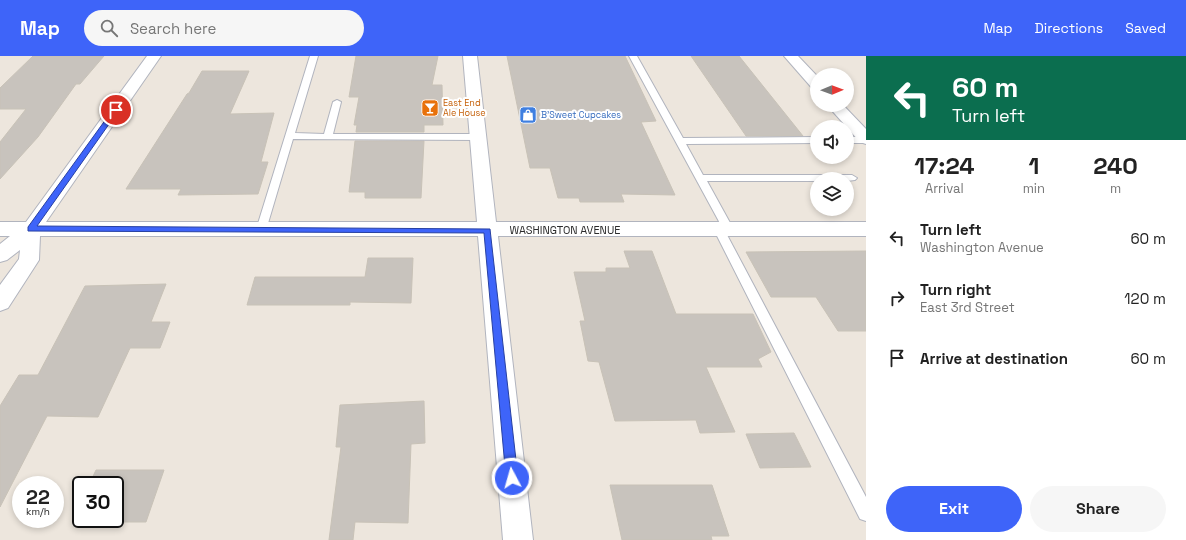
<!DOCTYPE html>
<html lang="en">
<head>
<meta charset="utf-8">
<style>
	:root { --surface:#fff; --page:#f6f6f6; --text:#222; --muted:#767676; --accent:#3e64f9 }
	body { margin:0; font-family:"Space Grotesk",sans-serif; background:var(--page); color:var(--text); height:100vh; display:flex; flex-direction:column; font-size:15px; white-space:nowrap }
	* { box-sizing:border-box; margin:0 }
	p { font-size:13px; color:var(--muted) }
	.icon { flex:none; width:22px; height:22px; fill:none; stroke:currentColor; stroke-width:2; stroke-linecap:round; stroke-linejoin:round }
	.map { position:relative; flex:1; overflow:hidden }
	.side { display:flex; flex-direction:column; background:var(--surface); width:320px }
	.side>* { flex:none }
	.guide { background:#0b6e4f; color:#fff; overflow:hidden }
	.needle { width:26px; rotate:89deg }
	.controls { position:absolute; left:810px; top:12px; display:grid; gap:8px }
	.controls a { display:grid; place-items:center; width:44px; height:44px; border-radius:50%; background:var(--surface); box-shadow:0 2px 6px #0003; font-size:20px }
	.speed { position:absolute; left:12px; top:420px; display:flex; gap:8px; font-size:20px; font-weight:700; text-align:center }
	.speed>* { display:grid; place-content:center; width:52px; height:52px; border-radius:50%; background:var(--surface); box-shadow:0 2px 6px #0003; line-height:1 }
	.speed small { font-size:10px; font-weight:400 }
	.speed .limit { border:2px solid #111; border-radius:6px; background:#fff; color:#111 }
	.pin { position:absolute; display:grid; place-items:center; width:34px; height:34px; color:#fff; margin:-17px; border:2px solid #fff; border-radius:50%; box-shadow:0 1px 4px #0007 }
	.me { position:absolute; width:44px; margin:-22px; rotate:354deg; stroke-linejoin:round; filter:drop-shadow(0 0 3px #0008) }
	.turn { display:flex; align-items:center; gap:14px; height:84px; padding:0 20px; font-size:18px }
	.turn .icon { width:52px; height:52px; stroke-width:2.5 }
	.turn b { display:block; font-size:28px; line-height:34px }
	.eta { display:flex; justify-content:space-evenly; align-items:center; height:68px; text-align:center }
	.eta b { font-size:24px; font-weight:800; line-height:28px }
	.button { display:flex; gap:8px; margin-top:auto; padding:8px 20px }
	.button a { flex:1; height:46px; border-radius:24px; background:var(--accent); color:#fff; font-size:16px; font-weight:800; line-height:46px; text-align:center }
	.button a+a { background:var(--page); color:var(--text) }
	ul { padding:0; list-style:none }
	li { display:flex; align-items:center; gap:12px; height:60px; padding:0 20px }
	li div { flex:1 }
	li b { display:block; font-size:15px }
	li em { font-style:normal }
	header { display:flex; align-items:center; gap:24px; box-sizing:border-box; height:56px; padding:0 20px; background:var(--accent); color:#fff }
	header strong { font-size:19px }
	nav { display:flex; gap:22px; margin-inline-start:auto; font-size:14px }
	.search { width:280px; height:36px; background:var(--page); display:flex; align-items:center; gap:10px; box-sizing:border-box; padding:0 14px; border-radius:22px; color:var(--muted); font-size:15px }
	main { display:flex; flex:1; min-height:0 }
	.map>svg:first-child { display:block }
	.building { fill:#c8c3bd; stroke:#c8c2b7 }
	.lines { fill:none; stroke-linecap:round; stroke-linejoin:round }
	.lane-casing { stroke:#b1b4be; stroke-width:2 }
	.street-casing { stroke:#b1b4be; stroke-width:2 }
	.lane { fill:#fff; fill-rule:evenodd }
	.street { fill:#fff; fill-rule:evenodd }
	.route { fill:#3e64f9; stroke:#2841a2 }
	.labels { text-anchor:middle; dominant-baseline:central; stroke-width:4; stroke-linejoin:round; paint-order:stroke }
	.far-food-label { font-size:9px; fill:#c56008; stroke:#fff; text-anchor:start }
	.far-shop-label { font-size:9px; fill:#366cbe; stroke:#fff; text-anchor:start }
	.street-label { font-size:11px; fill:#2b2b2b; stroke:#fff }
</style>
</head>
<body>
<header>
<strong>Map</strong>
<div class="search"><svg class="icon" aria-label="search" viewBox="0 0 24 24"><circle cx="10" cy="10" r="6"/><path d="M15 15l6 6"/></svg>Search here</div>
<nav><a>Map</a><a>Directions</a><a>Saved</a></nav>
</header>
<main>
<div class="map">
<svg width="866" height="484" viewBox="0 0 866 484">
	<rect width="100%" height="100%" fill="#ede6dd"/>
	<!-- building -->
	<path class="building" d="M33,0H104L80,28H76L38,81L0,123V86L26,53H0V32Z
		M356,0H438L432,29H442L443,69H424V76H356L357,69H354L359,41H349Z
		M507,0H625L656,65L641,66L675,139L621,138L624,146H580L579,142H558L550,112H530Z
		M691,0H739L803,80H746Z
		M202,15H249L230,58L274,57L261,106H268L258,138L178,139L181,133H126L187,38L189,37Z
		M355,85H424L421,142H365V136H349Z
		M624,195H652L676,258H753L771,296L758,303L762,311H706L735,376L700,377L696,364L615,365L599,306L588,305L580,265H585L574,216H606V212H630Z
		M866,195V275H838L816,241H771L746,196Z
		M368,202H413L411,247L350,246V249H247L255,221H365Z
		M166,228L151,266H170L160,292H130L98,361L47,360L0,451V350L19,319H38L85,230Z
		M424,345L425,387L411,388L408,467L355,466L353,484H329L341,391H336L340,349Z
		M794,377L811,411L760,412L746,378Z
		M96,414H164L146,466H74L81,448V463H115V429H89Z
		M610,429H712L729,480H711L712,484H622Z"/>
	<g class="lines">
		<defs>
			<path id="lane" d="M310,0H318L295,77L324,78L333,46L337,44L341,46L333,78H477L481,81L477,84L293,83L266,174L265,177H257L256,174Z
				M629,0H637L683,82L817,81V87L686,88L703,119H852L857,122L855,124L847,125V123H817V125H707L734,174L733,177H726L866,441V465L860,463L714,174L715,171H722Z
				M847,81H866V87H847Z"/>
			<path id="street" d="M147,0H161L46,166H477L463,0H477L496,166H866V180H498L533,484H503L478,180H40L39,204L8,252L0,255V229L19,203L20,194L7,204L0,206V188L10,180H0V166H26Z
				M784,0H798L817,20V33L812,32Z
				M827,49H843L866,73V88L860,86Z"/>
		</defs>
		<!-- lane casing -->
		<use href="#lane" class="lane-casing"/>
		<!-- street casing -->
		<use href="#street" class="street-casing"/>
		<!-- lane -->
		<use href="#lane" class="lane"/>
		<!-- street -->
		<use href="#street" class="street"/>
	</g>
	<!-- route -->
	<path class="route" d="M114,52L119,54L37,170L490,173L518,422L516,426L512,428L508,426L506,422L484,177L28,175V171Z"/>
	<!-- icons -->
	<defs>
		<symbol id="bar-square" viewBox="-11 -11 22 22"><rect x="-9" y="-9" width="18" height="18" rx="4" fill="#e8710a" stroke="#fff"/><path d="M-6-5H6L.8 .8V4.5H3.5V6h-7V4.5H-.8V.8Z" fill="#fff"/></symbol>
		<symbol id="shop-square" viewBox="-11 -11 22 22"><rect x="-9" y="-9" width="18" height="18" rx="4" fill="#3f7fe0" stroke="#fff"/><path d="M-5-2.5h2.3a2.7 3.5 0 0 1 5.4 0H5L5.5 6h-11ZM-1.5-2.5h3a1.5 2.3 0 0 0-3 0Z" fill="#fff"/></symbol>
	</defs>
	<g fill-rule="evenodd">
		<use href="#bar-square" x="420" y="42" width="20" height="20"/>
		<use href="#shop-square" x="518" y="49" width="20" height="20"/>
	</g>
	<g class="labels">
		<!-- far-food labels -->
		<g class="far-food-label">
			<text x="443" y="47">East End<tspan x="443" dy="10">Ale House</tspan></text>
		</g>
		<!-- far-shop labels -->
		<g class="far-shop-label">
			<text x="541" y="59">B'Sweet Cupcakes</text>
		</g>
		<!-- street labels -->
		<g class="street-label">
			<text x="565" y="174">WASHINGTON AVENUE</text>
		</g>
	</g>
</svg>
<div class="controls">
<a><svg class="needle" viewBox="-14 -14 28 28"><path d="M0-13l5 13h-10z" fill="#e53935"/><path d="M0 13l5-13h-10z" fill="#767676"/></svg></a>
<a><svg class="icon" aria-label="sound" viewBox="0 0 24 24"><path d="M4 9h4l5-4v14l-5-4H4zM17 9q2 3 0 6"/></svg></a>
<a><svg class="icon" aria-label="layers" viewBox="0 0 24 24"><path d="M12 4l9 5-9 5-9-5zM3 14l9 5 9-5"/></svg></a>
</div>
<div class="speed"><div>22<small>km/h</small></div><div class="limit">30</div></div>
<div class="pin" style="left:116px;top:54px;background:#d93025"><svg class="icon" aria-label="arrive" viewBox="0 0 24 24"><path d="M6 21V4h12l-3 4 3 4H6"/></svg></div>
<svg class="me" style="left:512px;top:422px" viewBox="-20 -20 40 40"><circle r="17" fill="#3e64f9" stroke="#fff" stroke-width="3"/><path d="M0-11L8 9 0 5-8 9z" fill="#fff"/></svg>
</div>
<section class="side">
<div class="guide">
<div class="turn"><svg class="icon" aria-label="left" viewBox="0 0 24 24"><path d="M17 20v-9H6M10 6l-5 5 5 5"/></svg><div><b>60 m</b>Turn left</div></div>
</div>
<div class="eta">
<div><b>17:24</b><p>Arrival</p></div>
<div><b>1</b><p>min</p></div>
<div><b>240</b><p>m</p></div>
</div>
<ul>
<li><svg class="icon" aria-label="left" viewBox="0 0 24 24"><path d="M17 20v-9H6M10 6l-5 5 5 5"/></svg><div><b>Turn left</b><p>Washington Avenue</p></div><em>60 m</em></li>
<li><svg class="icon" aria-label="right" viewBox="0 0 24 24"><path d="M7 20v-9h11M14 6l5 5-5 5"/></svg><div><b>Turn right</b><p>East 3rd Street</p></div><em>120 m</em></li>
<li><svg class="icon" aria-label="arrive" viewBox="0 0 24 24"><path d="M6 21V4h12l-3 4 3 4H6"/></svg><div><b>Arrive at destination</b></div><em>60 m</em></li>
</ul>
<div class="button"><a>Exit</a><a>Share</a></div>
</section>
</main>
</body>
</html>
